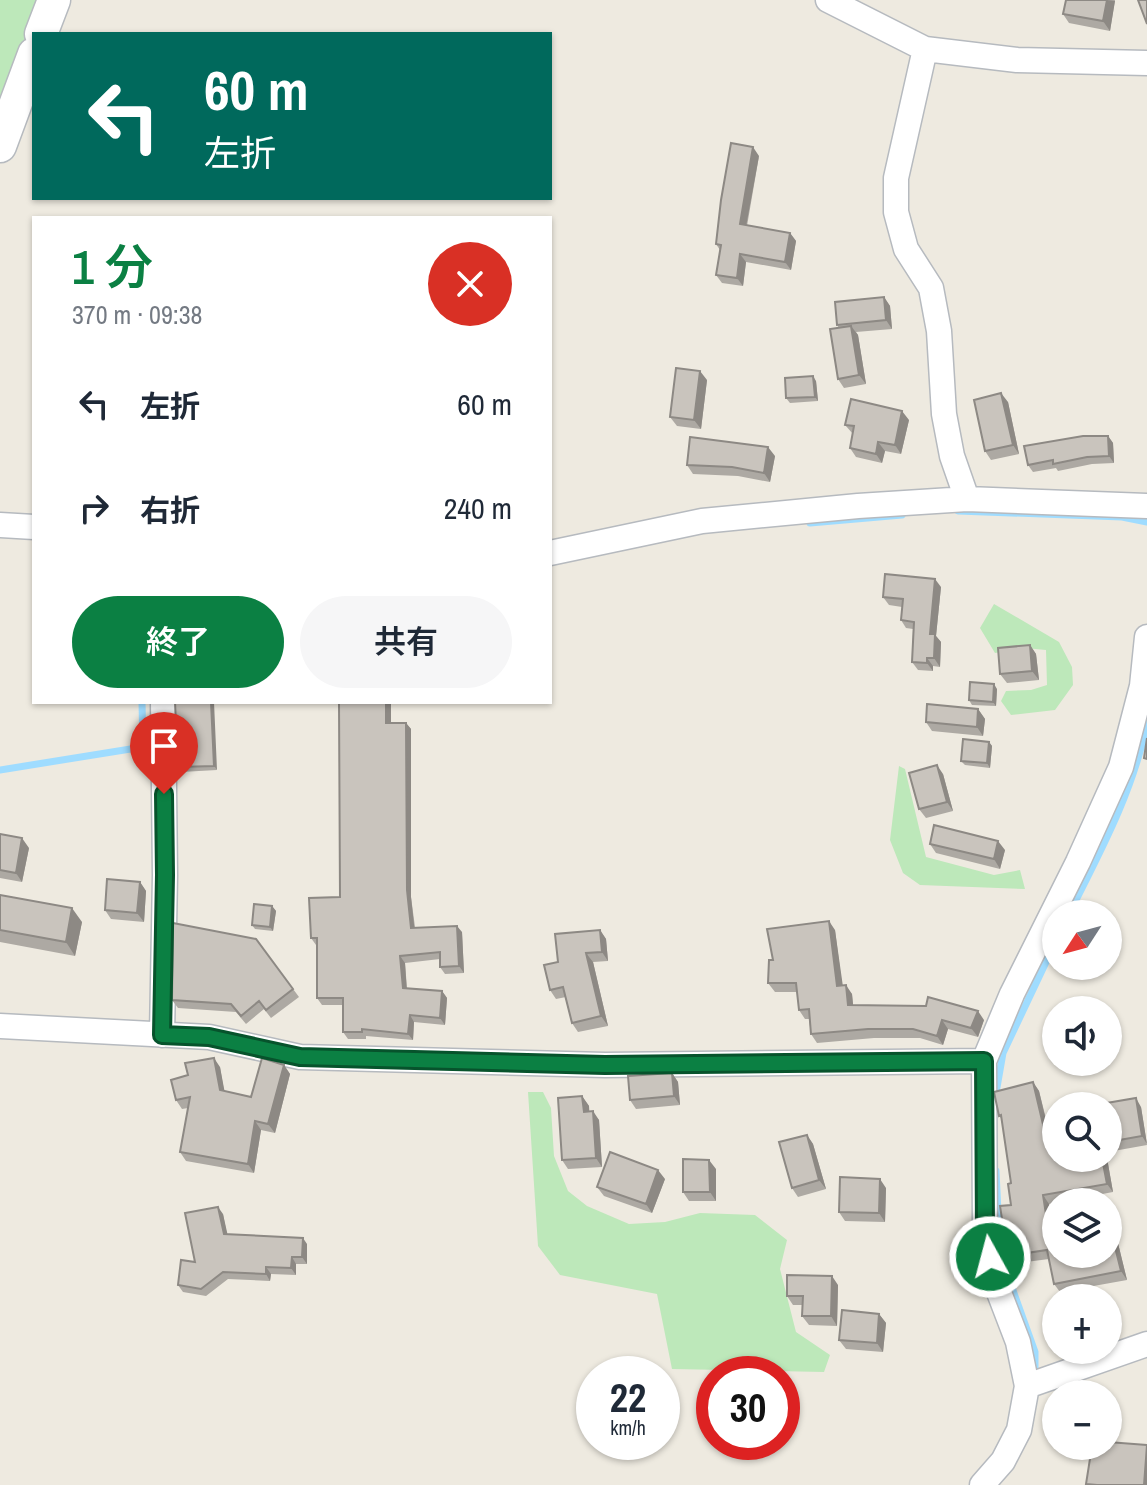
<!DOCTYPE html>
<html lang="ja">
<head>
<meta charset="utf-8">
<style>
	:root { --surface:#fff; --page:#f6f6f7; --text:#1f2937; --muted:#747a83; --accent:#0b8043 }
	body { margin:0; font-family:"Archivo Narrow","Noto Sans JP",sans-serif; background:var(--page); color:var(--text); height:100vh; display:flex; flex-direction:column; font-size:30px; white-space:nowrap }
	* { box-sizing:border-box; margin:0 }
	p { font-size:26px; color:var(--muted) }
	.icon { flex:none; width:44px; height:44px; fill:none; stroke:currentColor; stroke-width:2; stroke-linecap:round; stroke-linejoin:round }
	.map { position:relative; flex:1; overflow:hidden }
	.drawer { position:absolute; left:32px; top:216px; width:520px; height:488px; display:flex; flex-direction:column; background:var(--surface); border-radius:0px; box-shadow:0 2px 6px #0004 }
	.drawer>* { flex:none }
	.guide { position:absolute; left:32px; top:32px; width:520px; height:168px; border-radius:0px; box-shadow:0 2px 6px #0004; background:#00695c; color:#fff; overflow:hidden }
	.needle { width:52px; rotate:234deg }
	.tools { position:absolute; left:1042px; top:900px; display:grid; gap:16px }
	.tools a { display:grid; place-items:center; width:80px; height:80px; border-radius:50%; background:var(--surface); box-shadow:0 2px 6px #0004; font-size:40px }
	.speed { position:absolute; left:576px; top:1356px; display:flex; gap:16px; font-size:40px; font-weight:700; text-align:center }
	.speed>* { display:grid; place-content:center; width:104px; height:104px; border-radius:50%; background:var(--surface); box-shadow:0 2px 6px #0004; line-height:1 }
	.speed small { font-size:20px; font-weight:400 }
	.speed .limit { border:12px solid #d22; background:#fff; color:#111 }
	.pin { position:absolute; display:grid; place-items:center; width:68px; height:68px; color:#fff; margin:-82px -34px; border-radius:50% 50% 50% 0; rotate:-45deg; box-shadow:0 0 8px #0007 }
	.pin .icon { rotate:45deg }
	.me { position:absolute; width:88px; margin:-44px; rotate:353deg; stroke-linejoin:round; filter:drop-shadow(0 0 6px #0008) }
	.turn { display:flex; align-items:center; gap:28px; height:168px; padding:0 40px; font-size:36px }
	.turn .icon { width:104px; height:104px; stroke-width:2.5 }
	.turn b { display:block; font-size:56px; line-height:68px }
	.round { display:grid; place-items:center; flex:none; width:84px; height:84px; border-radius:42px; background:var(--page) }
	.summary { display:flex; align-items:center; justify-content:space-between; height:136px; padding:0 40px }
	h1 { font-size:48px; font-weight:600; line-height:60px; color:var(--accent) }
	.button { display:flex; gap:16px; margin-top:auto; padding:16px 40px }
	.button a { flex:1; height:92px; border-radius:48px; background:var(--accent); color:#fff; font-size:32px; font-weight:600; line-height:92px; text-align:center }
	.button a+a { background:var(--page); color:var(--text) }
	ul { padding:0; list-style:none }
	li { display:flex; align-items:center; gap:24px; height:104px; padding:0 40px }
	li div { flex:1 }
	li b { display:block; font-size:30px }
	li em { font-style:normal }
	.map>svg:first-child { display:block }
	.green { fill:#bde8ba }
	.lines { fill:none; stroke-linecap:round; stroke-linejoin:round }
	.stream { stroke:#9fdcff; stroke-width:7 }
	.minor-casing { stroke:#b6babf; stroke-width:27 }
	.tertiary-casing { stroke:#b6babf; stroke-width:35 }
	.minor { stroke:#fff; stroke-width:24 }
	.tertiary { stroke:#fff; stroke-width:32 }
	.wall { fill:#ada9a3 }
	.shaded-wall { fill:#8d8984 }
	.building { fill:#c9c4bd; stroke:#8d8984; stroke-width:2 }
	.route-casing { stroke:#07532c; stroke-width:20 }
	.route { stroke:#0b8043; stroke-width:14 }
</style>
</head>
<body>
<div class="map">
<svg width="1147" height="1485" viewBox="0 0 1147 1485">
	<rect width="100%" height="100%" fill="#eeeae0"/>
	<!-- green -->
	<path class="green" d="M0,0H41L0,114Z
		M994,604L1059,642L1072,667L1073,685L1055,710L1011,715L1001,701L1006,691L1031,690L1047,685L1046,650L1025,648L995,653L980,628Z
		M899,766L905,769L926,857L994,875L1020,870L1025,889L920,885L903,873L890,840Z
		M528,1092H543L551,1108L554,1156L568,1191L587,1206L629,1224L665,1222L700,1213L755,1215L787,1240L780,1269L796,1332L830,1355L824,1372L672,1369L657,1294L560,1275L538,1246Z"/>
	<g class="lines">
		<!-- stream -->
		<path class="stream" d="M958,511L1122,517L1147,522
			M810,523L902,515
			M0,770L143,747L142,702
			M1069,914C1100,852 1133,792 1147,723
			M995,1099L1003,1053L1056,941
			M996,1171L1000,1254L1035,1352V1373"/>
		<defs>
			<path id="minor" d="M828,0L925,49L1017,60L1147,63
				M925,49L896,178V212L906,249L931,288L939,331L944,414L952,456L967,499
				M0,525L34,527
				M550,553L702,521L858,506L967,499L1147,506
				M0,1026L209,1037L300,1057L605,1065L984,1061
				M162,1035L165,875L163,702
				M1027,1386L1147,1344
				M982,1485L1003,1461L1019,1430L1027,1386L1018,1342L995,1282L985,1232L984,1061L1012,994L1078,862L1121,767L1142,686L1147,637"/>
			<path id="tertiary" d="M41,34L54,0
				M0,146L34,54"/>
		</defs>
		<!-- minor casing -->
		<use href="#minor" class="minor-casing"/>
		<!-- tertiary casing -->
		<use href="#tertiary" class="tertiary-casing"/>
		<!-- minor -->
		<use href="#minor" class="minor"/>
		<!-- tertiary -->
		<use href="#tertiary" class="tertiary"/>
	</g>
	<!-- wall -->
	<path class="wall" d="M1066,0H1115L1110,31L1069,23L1063,14Z
		M759,156L747,226L790,233L796,241L791,270L746,262L743,286L722,283L716,275L720,250L716,244Z
		M884,297L890,306L892,329L856,332L858,335L866,384L844,388L838,379L839,328L837,325Z
		M707,380L701,429L677,426L670,417Z
		M816,381L818,401L790,403L786,398Z
		M1008,402L1019,454L991,460L985,451Z
		M909,420L901,454L885,451L882,463L856,457L850,448L853,434L845,425Z
		M1108,436L1113,443L1114,463L1092,464L1058,471L1056,468L1033,472L1028,465Z
		M775,456L770,482L738,476L693,474L687,465Z
		M941,587L936,636L941,642L940,667L933,666V671L918,670L912,662L913,629L906,628L901,620L902,607L889,605L883,597Z
		M1030,645L1036,654L1039,680L1007,683L1000,674Z
		M997,689L996,706L972,705L969,700Z
		M175,702L217,770L181,772L178,767Z
		M339,702H391V723H406L411,729V897L415,927L462,932L464,973L445,974L440,967V959L405,963L407,988L442,991L447,998L445,1025L414,1022L413,1040L366,1036V1039H348L343,1032V1005H322L317,998V944L316,945L311,938L340,897Z
		M978,709L985,719L983,736L932,731L926,722Z
		M989,742L992,746L990,768L965,765L961,761Z
		M943,774L953,811L926,818L919,809Z
		M930,844L1005,850L1000,869L936,853Z
		M29,848L22,882L0,878V870Z
		M140,882L146,891L144,922L111,919L105,910Z
		M0,895L82,922L75,956L0,942Z
		M272,906L276,911L273,931L255,929L252,925Z
		M600,930L606,939L608,961L593,962L608,1026L578,1032L572,1023L566,997L556,999L550,990L558,962Z
		M835,930L842,985L852,994L853,1005L984,1020L978,1037L948,1029L943,1045L920,1038H874L817,1043L811,1034L809,1019H805L799,1010L797,992H775L768,983L773,960Z
		M256,939L299,997L271,1018L264,1009L246,1024L236,1012L178,1008L172,1000Z
		M284,1065L290,1074L275,1133L261,1130L254,1173L186,1161L180,1152L188,1108L182,1109L176,1100L220,1067L224,1091L251,1097Z
		M672,1073L678,1082L680,1105L636,1109L630,1100Z
		M1033,1082L1039,1091L1056,1158H1107L1113,1192L1049,1204L1054,1239L1116,1235L1127,1280L1060,1292L1054,1284L1049,1259L1026,1262L1020,1254L1019,1246L1011,1247L1005,1239L1011,1205V1183L1002,1119L999,1116Z
		M582,1096L589,1106V1111L599,1120L602,1167L568,1169L562,1160Z
		M1108,1106L1141,1107L1147,1145L1108,1152Z
		M807,1135L813,1144L826,1189L798,1197L792,1188Z
		M716,1169V1201H689L683,1192Z
		M665,1179L652,1213L604,1196L597,1187Z
		M886,1188L885,1222L845,1221L839,1212Z
		M223,1214L227,1235L307,1244V1264H296V1275L271,1274L270,1281L228,1279L206,1296L183,1292L178,1285L195,1262Z
		M838,1285L837,1326L809,1325L802,1316L803,1305H793L787,1296Z
		M879,1314L886,1323L883,1352L846,1349L839,1340Z"/>
	<!-- shaded-wall -->
	<path class="shaded-wall" d="M1107,0L1115,1L1110,31L1103,21Z
		M753,147L759,156L745,232L740,224Z
		M790,233L796,241L791,270L785,262Z
		M740,254L746,262L743,286L737,278Z
		M884,297L890,306L892,329L886,320Z
		M851,326L858,335L866,384L859,375Z
		M700,371L707,380L701,429L694,420Z
		M813,376L816,381L818,401L815,397Z
		M1001,393L1008,402L1019,454L1013,445Z
		M902,411L909,420L901,454L895,445Z
		M1108,436L1113,443L1114,463L1109,456Z
		M878,442L885,451L882,463L876,454Z
		M768,447L775,456L770,482L764,473Z
		M935,579L941,587L936,636L941,642L940,667L934,658L930,634Z
		M1030,645L1036,654L1039,680L1032,671Z
		M927,658L933,666V671L927,663Z
		M994,684L997,689L996,706L993,702Z
		M211,702H214L217,770L214,766Z
		M386,702H391V729L386,723Z
		M978,709L985,719L983,736L977,727Z
		M406,723L411,729V897L415,934L411,928L407,890Z
		M989,742L992,746L990,768L987,763Z
		M937,765L943,774L953,811L947,802Z
		M22,838L29,848L22,882L16,873Z
		M998,841L1005,850L1000,869L994,859Z
		M140,882L146,891L144,922L137,913Z
		M272,906L276,911L273,931L270,927Z
		M72,908L82,922L75,956L66,942Z
		M829,921L835,930L844,994L837,986Z
		M457,926L462,932L464,973L459,966Z
		M600,930L606,939L608,961L602,952Z
		M586,953L593,962L608,1026L601,1016Z
		M400,956L405,963L407,994L403,988Z
		M846,985L852,994L854,1014L848,1005Z
		M442,991L447,998L445,1025L440,1018Z
		M978,1011L984,1020L978,1037L971,1028Z
		M410,1015L414,1022L413,1040L408,1034Z
		M942,1020L948,1029L943,1045L937,1036Z
		M214,1058L220,1067L226,1099L220,1090Z
		M284,1065L290,1074L275,1133L268,1124Z
		M672,1073L678,1082L680,1105L674,1096Z
		M1033,1082L1039,1091L1051,1142L1045,1133Z
		M582,1096L589,1106L590,1121L584,1112Z
		M1136,1098L1141,1107L1147,1144L1142,1136Z
		M593,1111L599,1120L602,1167L596,1158Z
		M255,1121L261,1130L254,1173L248,1164Z
		M807,1135L813,1144L826,1189L819,1180Z
		M1102,1158H1107L1113,1192L1107,1184Z
		M709,1160L716,1169V1201L710,1192Z
		M658,1170L665,1179L652,1213L646,1204Z
		M880,1179L886,1188L885,1222L879,1213Z
		M1043,1195L1049,1204L1056,1249L1050,1240Z
		M218,1207L223,1214L229,1241L224,1234Z
		M1110,1227L1116,1235L1127,1280L1121,1271Z
		M303,1238L307,1244V1264L302,1257Z
		M292,1257L296,1264V1275L291,1268Z
		M266,1267L271,1274L270,1281L266,1274Z
		M832,1276L838,1285L837,1326L831,1316Z
		M879,1314L886,1323L883,1352L877,1343Z
		M1147,1451V1485H1144Z"/>
	<!-- building -->
	<path class="building" d="M1066,0H1107L1103,21L1063,14Z
		M1138,0H1147V24Z
		M731,143L753,147L740,224L790,233L785,262L740,254L737,278L716,275L721,245L716,244L721,200Z
		M884,297L886,320L837,325L835,302Z
		M851,326L859,375L838,379L830,329Z
		M676,368L700,371L694,420L670,417Z
		M813,376L815,397L786,398L785,378Z
		M1001,393L1013,445L985,451L974,400Z
		M851,399L902,411L895,445L878,442L876,454L850,448L854,426L845,425Z
		M1083,436H1108L1109,456L1087,457L1053,464V460L1028,465L1024,446Z
		M690,437L768,447L764,473L732,467L687,465Z
		M885,574L935,579L930,634H935L934,658H927V663L912,662L914,622L901,620L903,599L883,597Z
		M1030,645L1032,671L1000,674L998,648Z
		M970,682L994,684L993,702L969,700Z
		M175,702H211L214,766L178,767Z
		M339,702H386V723H406L407,890L411,928L457,926L459,966L440,967V952L400,956L403,988L442,991L440,1018L410,1015L408,1034L362,1029V1032H343V998H317V938H311L309,898L340,897Z
		M927,704L978,709L977,727L926,722Z
		M1147,738V759L1144,758Z
		M963,739L989,742L987,763L961,761Z
		M937,765L947,802L919,809L909,773Z
		M934,825L998,841L994,859L930,844Z
		M0,834L22,838L16,873L0,870Z
		M107,879L140,882L137,913L105,910Z
		M0,895L72,908L66,942L0,930Z
		M254,904L272,906L270,927L252,925Z
		M829,921L837,986L846,985L848,1005L926,1006L928,997L978,1011L971,1028L942,1020L937,1036L913,1029H868L811,1034L809,1009L799,1010L796,983H768L769,960H773L767,929Z
		M173,923L256,939L293,989L266,1010L259,1001L241,1016L231,1004L172,1000Z
		M600,930L602,952L586,953L601,1016L572,1023L563,987L550,990L544,965L558,962L555,934Z
		M214,1058L220,1090L251,1097L262,1058L284,1065L268,1124L255,1121L248,1164L180,1152L190,1097L176,1100L171,1080L188,1075L185,1063Z
		M672,1073L674,1096L630,1100L628,1076Z
		M1033,1082L1045,1133L1056,1132V1158H1102L1107,1184L1043,1195L1050,1240L1056,1239V1254H1108V1227H1110L1121,1271L1054,1284L1047,1250L1020,1254L1018,1237L1005,1239L1000,1206L1011,1205L1008,1184L1011,1183L1001,1115L999,1116L994,1092Z
		M582,1096L584,1112L593,1111L596,1158L562,1160L558,1098Z
		M1136,1098L1142,1136L1108,1142V1106H1089Z
		M807,1135L819,1180L792,1188L779,1142Z
		M610,1152L658,1170L646,1204L597,1187Z
		M683,1159L709,1160L710,1192H683Z
		M840,1177L880,1179L879,1213L839,1212Z
		M218,1207L224,1234L303,1238L302,1257H292L291,1268L266,1267V1274L223,1272L201,1289L178,1285L181,1260L195,1262L185,1213Z
		M787,1275L832,1276L831,1316H802L803,1296H787Z
		M842,1310L879,1314L877,1343L839,1340Z
		M1108,1442L1147,1445L1144,1485H1097L1086,1484L1092,1446H1108Z"/>
	<g class="lines">
		<defs>
			<path id="route" d="M164,794L165,875L162,1035L209,1037L300,1057L605,1065L984,1061L985,1232L990,1257"/>
		</defs>
		<!-- route casing -->
		<use href="#route" class="route-casing"/>
		<!-- route -->
		<use href="#route" class="route"/>
	</g>
</svg>
<div class="tools">
<a><svg class="needle" viewBox="-14 -14 28 28"><path d="M0-13l5 13h-10z" fill="#e53935"/><path d="M0 13l5-13h-10z" fill="#747a83"/></svg></a>
<a><svg class="icon" aria-label="sound" viewBox="0 0 24 24"><path d="M4 9h4l5-4v14l-5-4H4zM17 9q2 3 0 6"/></svg></a>
<a><svg class="icon" aria-label="search" viewBox="0 0 24 24"><circle cx="10" cy="10" r="6"/><path d="M15 15l6 6"/></svg></a>
<a><svg class="icon" aria-label="layers" viewBox="0 0 24 24"><path d="M12 4l9 5-9 5-9-5zM3 14l9 5 9-5"/></svg></a>
<a>+</a>
<a>−</a>
</div>
<div class="speed"><div>22<small>km/h</small></div><div class="limit">30</div></div>
<div class="pin" style="left:164px;top:794px;background:#d93025"><svg class="icon" aria-label="arrive" viewBox="0 0 24 24"><path d="M6 21V4h12l-3 4 3 4H6"/></svg></div>
<svg class="me" style="left:990px;top:1257px" viewBox="-20 -20 40 40"><circle r="17" fill="#0b8043" stroke="#fff" stroke-width="3"/><path d="M0-11L8 9 0 5-8 9z" fill="#fff"/></svg>
<div class="guide">
<div class="turn"><svg class="icon" aria-label="left" viewBox="0 0 24 24"><path d="M17 20v-9H6M10 6l-5 5 5 5"/></svg><div><b>60 m</b>左折</div></div>
</div>
<section class="drawer">
<div class="summary"><div><h1>1 分</h1><p>370 m · 09:38</p></div><a class="round" style="background:#d93025;color:#fff"><svg class="icon" aria-label="close" viewBox="0 0 24 24"><path d="M6 6l12 12M18 6L6 18"/></svg></a></div>
<ul>
<li><svg class="icon" aria-label="left" viewBox="0 0 24 24"><path d="M17 20v-9H6M10 6l-5 5 5 5"/></svg><div><b>左折</b></div><em>60 m</em></li>
<li><svg class="icon" aria-label="right" viewBox="0 0 24 24"><path d="M7 20v-9h11M14 6l5 5-5 5"/></svg><div><b>右折</b></div><em>240 m</em></li>
</ul>
<div class="button"><a>終了</a><a>共有</a></div>
</section>
</div>
</body>
</html>
